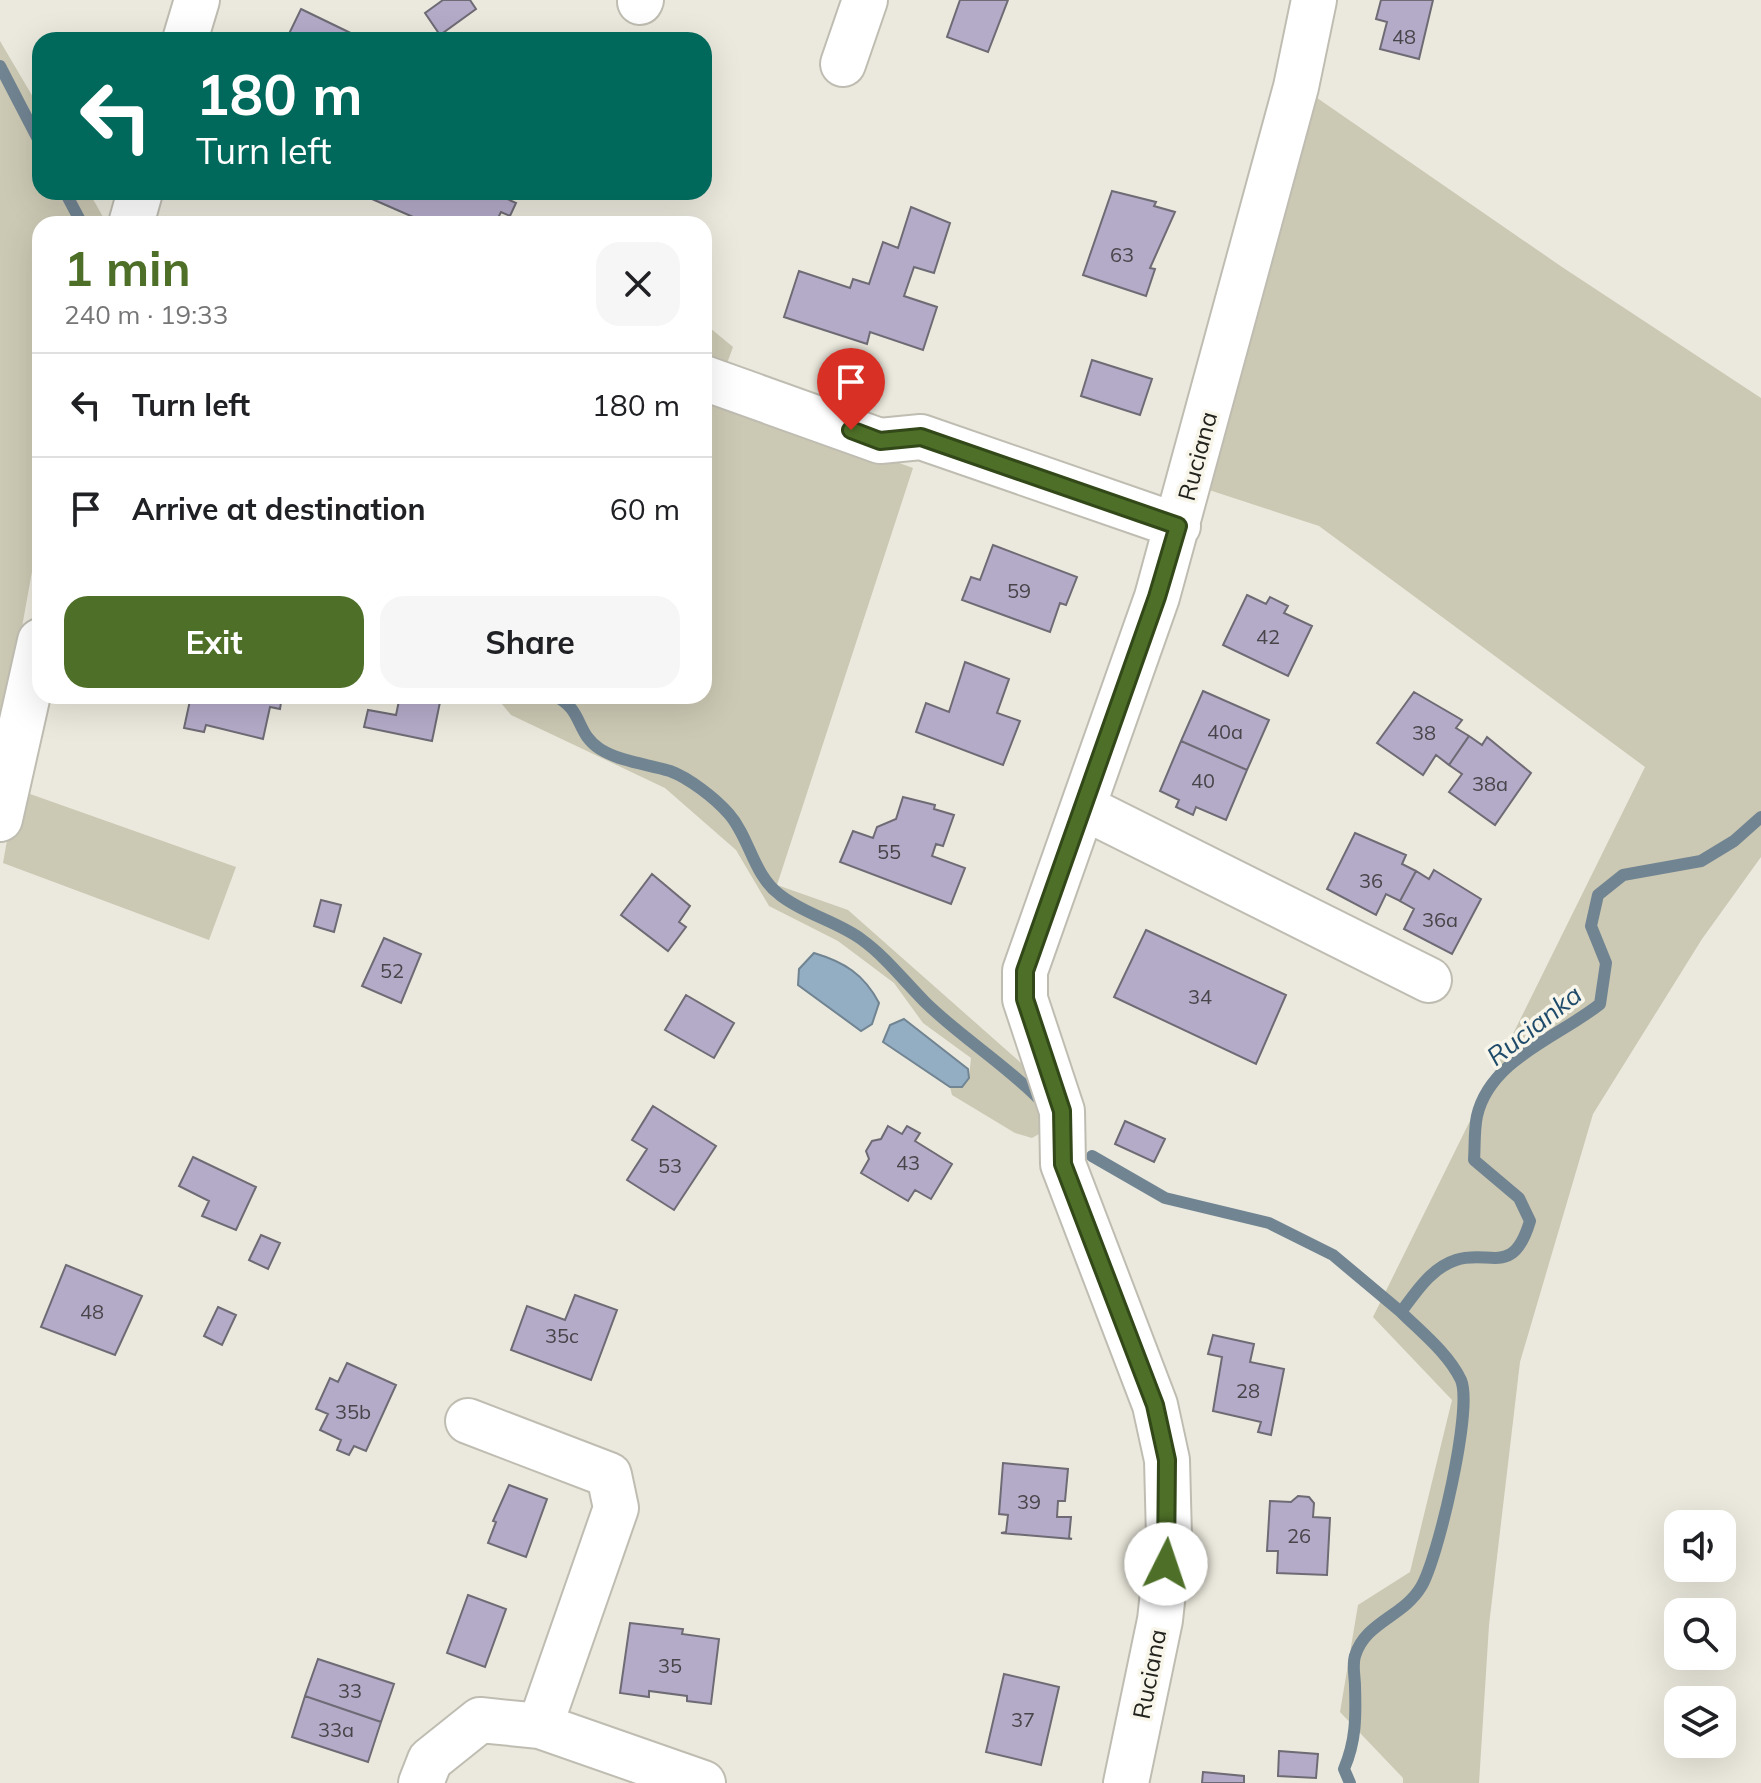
<!DOCTYPE html>
<html lang="en">
<head>
<meta charset="utf-8">
<style>
	:root { --surface:#fff; --page:#f6f6f6; --text:#202124; --muted:#757577; --line:#e0e0e0; --accent:#4d6f27 }
	body { margin:0; font-family:Mulish,sans-serif; background:var(--page); color:var(--text); height:100vh; display:flex; flex-direction:column; font-size:30px; white-space:nowrap }
	* { box-sizing:border-box; margin:0 }
	p { font-size:26px; color:var(--muted) }
	.icon { flex:none; width:44px; height:44px; fill:none; stroke:currentColor; stroke-width:2; stroke-linecap:round; stroke-linejoin:round }
	.map { position:relative; flex:1; overflow:hidden }
	.drawer { position:absolute; left:32px; top:216px; width:680px; height:488px; display:flex; flex-direction:column; background:var(--surface); border-radius:24px; box-shadow:0 8px 32px #0002 }
	.drawer>* { flex:none }
	.hud { position:absolute; left:32px; top:32px; width:680px; height:168px; border-radius:24px; box-shadow:0 8px 32px #0002; background:#00695c; color:#fff; overflow:hidden }
	.buttons { position:absolute; left:1664px; top:1510px; display:grid; gap:16px }
	.buttons a { display:grid; place-items:center; width:72px; height:72px; border-radius:16px; background:var(--surface); box-shadow:0 8px 32px #0002; font-size:40px }
	.pin { position:absolute; display:grid; place-items:center; width:68px; height:68px; color:#fff; margin:-82px -34px; border-radius:50% 50% 50% 0; rotate:-45deg; box-shadow:0 0 8px #0007 }
	.pin .icon { rotate:45deg }
	.me { position:absolute; width:88px; margin:-44px; rotate:4deg; stroke-linejoin:round; filter:drop-shadow(0 0 6px #0008) }
	.turn { display:flex; align-items:center; gap:28px; height:168px; padding:0 32px; font-size:36px }
	.turn .icon { width:104px; height:104px; stroke-width:2.5 }
	.turn b { display:block; font-size:56px; line-height:68px }
	.round { display:grid; place-items:center; flex:none; width:84px; height:84px; border-radius:24px; background:var(--page) }
	.head { display:flex; align-items:center; justify-content:space-between; height:136px; padding:0 32px }
	h1 { font-size:48px; font-weight:700; line-height:60px; color:var(--accent) }
	.button { display:flex; gap:16px; margin-top:auto; padding:16px 32px }
	.button a { flex:1; height:92px; border-radius:24px; background:var(--accent); color:#fff; font-size:32px; font-weight:700; line-height:92px; text-align:center }
	.button a+a { background:var(--page); color:var(--text) }
	ul { padding:0; list-style:none }
	li { display:flex; align-items:center; gap:24px; height:104px; padding:0 32px; border-top:2px solid var(--line) }
	li div { flex:1 }
	li b { display:block; font-size:30px }
	li em { font-style:normal }
	.map>svg:first-child { display:block }
	.green { fill:#cbc8b3 }
	.water { fill:#93adc3; stroke:#718492; stroke-width:2 }
	.lines { fill:none; stroke-linecap:round; stroke-linejoin:round }
	.stream { stroke:#718492; stroke-width:12 }
	.building { fill:#b4abc9; stroke:#6e6b75; stroke-width:2 }
	.minor-casing { stroke:#bfbdb2; stroke-width:48 }
	.minor { stroke:#fff; stroke-width:44 }
	.route-casing { stroke:#324819; stroke-width:20 }
	.route { stroke:#4d6f27; stroke-width:14 }
	.labels { text-anchor:middle; dominant-baseline:central; stroke-width:7; stroke-linejoin:round; paint-order:stroke }
	.number-label { font-size:20px; fill:#474549 }
	.street-label { font-size:24px; fill:#23231e; stroke:#f8f6ea }
	.water-label { font-size:26px; font-style:italic; fill:#1f4b6b; stroke:#f8f6ea }
</style>
</head>
<body>
<div class="map">
<svg width="1761" height="1783" viewBox="0 0 1761 1783">
	<rect width="100%" height="100%" fill="#ebe9dd"/>
	<!-- green -->
	<path class="green" d="M0,41L40,109V192H89L107,224H40V527L4,727L0,726Z
		M1307,91L1562,267L1761,398V857L1702,939L1593,1114L1520,1362L1489,1625L1479,1783H1403V1778L1340,1712L1358,1605L1410,1572L1452,1400L1373,1317L1645,767L1319,526L1200,487Z
		M704,323L733,347L715,396L913,468L777,885L848,910L1029,1070L1046,1130L1032,1138L1015,1133L952,1095L950,1087H962L969,1078L971,1058L923,1023L894,983L838,941L769,906L736,850L665,788L511,715L495,696H704Z
		M16,789L236,867L209,940L3,863Z"/>
	<!-- water -->
	<path class="water" d="M814,953C844,962 864,974 879,1003L872,1024L861,1031L798,985L799,969Z
		M904,1019L968,1069L969,1078L962,1087H950L883,1042L890,1025Z"/>
	<g class="lines">
		<!-- stream -->
		<path class="stream" d="M0,66L40,143
			M65,192L82,224
			M555,696C584,710 575,733 600,749C621,762 647,764 670,771C689,778 715,798 729,814C750,838 753,875 780,895C804,914 836,921 861,939C886,957 904,981 926,1003C962,1038 1006,1065 1041,1101
			M1092,1156L1165,1198L1269,1223L1333,1255L1401,1312
			M1350,1783L1344,1769C1356,1741 1356,1717 1355,1686C1355,1677 1352,1665 1355,1656C1365,1622 1403,1617 1421,1587C1438,1559 1473,1409 1461,1380C1448,1353 1421,1332 1401,1312C1416,1292 1431,1268 1456,1260C1490,1249 1513,1278 1530,1221L1519,1198L1474,1160C1475,1146 1474,1130 1477,1116C1490,1059 1559,1037 1600,1004L1606,963L1591,926L1598,895L1623,875L1701,861L1734,841L1761,817"/>
	</g>
	<!-- building -->
	<path class="building" d="M443,0H470L476,9L440,35L425,13Z
		M960,0H1008L988,52L947,37Z
		M1381,0H1433L1419,59L1380,49L1387,22L1376,19Z
		M301,9L363,39L286,40Z
		M1112,191L1156,202L1154,206L1175,212L1150,268L1155,269L1146,296L1083,275Z
		M356,192H492L516,203L510,216L501,212L495,224H429Z
		M911,207L950,223L934,273L914,267L904,296L937,307L923,350L870,332L867,344L784,317L799,271L850,288L853,279L869,284L883,242L898,248Z
		M1092,360L1152,379L1140,415L1081,396Z
		M993,545L1077,577L1066,605L1060,603L1050,632L962,600L971,577L980,580Z
		M1247,595L1266,604L1270,597L1288,606L1284,613L1312,626L1288,676L1223,645Z
		M965,662L1009,679L997,713L1020,721L1003,765L916,732L926,703L949,712Z
		M1203,691L1269,720L1247,770L1181,741Z
		M1414,692L1462,720L1456,728L1469,736L1449,765L1436,755L1423,775L1377,743Z
		M191,696H282L280,709L270,707L263,739L206,725L204,732L184,728Z
		M400,696L440,702L432,741L364,727L368,710L396,715Z
		M1469,736L1482,745L1487,737L1531,773L1495,825L1449,792L1462,774L1449,765Z
		M1181,741L1247,770L1226,820L1196,807L1193,815L1176,807L1179,800L1160,791Z
		M903,797L935,805L934,809L954,815L943,846L936,844L932,856L965,868L951,904L840,862L853,831L873,838L877,827L896,819Z
		M1355,833L1406,855L1402,864L1416,871L1400,901L1386,894L1376,915L1327,889Z
		M1434,870L1481,899L1452,954L1404,929L1414,909L1400,901L1416,871L1429,879Z
		M652,874L690,906L679,922L686,927L668,951L621,915Z
		M321,900L341,905L334,932L314,926Z
		M1146,930L1286,995L1256,1064L1114,997Z
		M384,938L421,954L401,1003L362,986Z
		M686,995L734,1023L714,1058L665,1030Z
		M653,1106L716,1146L674,1210L627,1180L647,1149L632,1140Z
		M1125,1121L1165,1139L1154,1162L1115,1144Z
		M888,1126L902,1134L907,1126L920,1133L915,1141L952,1164L931,1199L915,1190L908,1201L861,1173L869,1159L866,1151L872,1141L881,1139Z
		M193,1157L256,1187L236,1230L202,1216L209,1201L179,1186Z
		M261,1235L280,1243L268,1269L249,1260Z
		M66,1265L142,1296L115,1355L41,1327Z
		M575,1295L617,1310L591,1380L511,1350L527,1306L565,1320Z
		M218,1307L236,1315L222,1345L204,1336Z
		M1213,1335L1254,1344L1250,1362L1284,1369L1271,1435L1258,1432L1261,1422L1213,1411L1222,1357L1208,1354Z
		M347,1363L396,1385L366,1451L354,1446L349,1455L337,1450L341,1440L320,1430L328,1414L316,1409L330,1378L338,1382Z
		M1003,1463L1068,1469L1065,1501H1058L1057,1517H1071L1069,1538L1072,1539L1001,1533L1006,1532L1008,1515L999,1514Z
		M509,1485L547,1499L526,1557L488,1543L496,1522L493,1521Z
		M1298,1496L1309,1497L1314,1503L1313,1517L1330,1518L1327,1575L1277,1573L1278,1551H1267L1270,1501L1291,1502Z
		M468,1595L506,1609L485,1667L447,1653Z
		M630,1623L683,1629L682,1634L719,1639L711,1704L687,1701V1696L649,1691V1697L620,1693Z
		M318,1659L394,1684L381,1722L305,1696Z
		M1004,1674L1059,1687L1041,1765L986,1752Z
		M305,1696L381,1722L368,1762L292,1737Z
		M1279,1751L1318,1754L1316,1778L1278,1776Z
		M1203,1772L1244,1776V1783H1202Z"/>
	<g class="lines">
		<defs>
			<path id="minor" d="M640,2L641,0
				M185,40L197,0
				M843,64L865,0
				M131,224L140,192
				M704,378L880,441L921,437L1178,526
				M1083,807L1429,980
				M0,819L40,641
				M468,1421L609,1475L616,1508L540,1726
				M421,1783L430,1760L480,1720L540,1726L703,1783
				M1126,1783L1160,1620L1169,1537L1167,1460L1155,1405L1063,1164L1062,1111L1025,999V971L1157,597L1296,87L1314,0"/>
		</defs>
		<!-- minor casing -->
		<use href="#minor" class="minor-casing"/>
		<!-- minor -->
		<use href="#minor" class="minor"/>
	</g>
	<g class="lines">
		<defs>
			<path id="route" d="M851,430L880,441L921,437L1178,526L1157,597L1025,971V999L1062,1111L1063,1164L1155,1405L1167,1460L1166,1564"/>
		</defs>
		<!-- route casing -->
		<use href="#route" class="route-casing"/>
		<!-- route -->
		<use href="#route" class="route"/>
	</g>
	<g class="labels">
		<!-- number labels -->
		<g class="number-label">
			<text x="1404" y="36">48</text>
			<text x="1122" y="254">63</text>
			<text x="1019" y="590">59</text>
			<text x="1268" y="636">42</text>
			<text x="1225" y="731">40a</text>
			<text x="1424" y="732">38</text>
			<text x="1203" y="780">40</text>
			<text x="1490" y="783">38a</text>
			<text x="889" y="851">55</text>
			<text x="1371" y="880">36</text>
			<text x="1440" y="919">36a</text>
			<text x="392" y="970">52</text>
			<text x="1200" y="996">34</text>
			<text x="908" y="1162">43</text>
			<text x="670" y="1165">53</text>
			<text x="92" y="1311">48</text>
			<text x="562" y="1335">35c</text>
			<text x="1248" y="1390">28</text>
			<text x="353" y="1411">35b</text>
			<text x="1029" y="1501">39</text>
			<text x="1299" y="1535">26</text>
			<text x="670" y="1665">35</text>
			<text x="350" y="1690">33</text>
			<text x="1023" y="1719">37</text>
			<text x="336" y="1729">33a</text>
		</g>
		<!-- street labels -->
		<g class="street-label">
			<text transform="translate(1197 456) rotate(-75)">Ruciana</text>
			<text transform="translate(1149 1674) rotate(-79)">Ruciana</text>
		</g>
		<!-- water labels -->
		<g class="water-label">
			<text transform="translate(1534 1025) rotate(-38)">Rucianka</text>
		</g>
	</g>
</svg>
<div class="buttons">
<a><svg class="icon" aria-label="sound" viewBox="0 0 24 24"><path d="M4 9h4l5-4v14l-5-4H4zM17 9q2 3 0 6"/></svg></a>
<a><svg class="icon" aria-label="search" viewBox="0 0 24 24"><circle cx="10" cy="10" r="6"/><path d="M15 15l6 6"/></svg></a>
<a><svg class="icon" aria-label="layers" viewBox="0 0 24 24"><path d="M12 4l9 5-9 5-9-5zM3 14l9 5 9-5"/></svg></a>
</div>
<div class="pin" style="left:851px;top:430px;background:#d93025"><svg class="icon" aria-label="arrive" viewBox="0 0 24 24"><path d="M6 21V4h12l-3 4 3 4H6"/></svg></div>
<svg class="me" style="left:1166px;top:1564px" viewBox="-20 -20 40 40"><circle r="19" fill="#fff"/><path d="M0-13L10 11 0 6-10 11z" fill="#4d6f27"/></svg>
<div class="hud">
<div class="turn"><svg class="icon" aria-label="left" viewBox="0 0 24 24"><path d="M17 20v-9H6M10 6l-5 5 5 5"/></svg><div><b>180 m</b>Turn left</div></div>
</div>
<section class="drawer">
<div class="head"><div><h1>1 min</h1><p>240 m · 19:33</p></div><a class="round"><svg class="icon" aria-label="close" viewBox="0 0 24 24"><path d="M6 6l12 12M18 6L6 18"/></svg></a></div>
<ul>
<li><svg class="icon" aria-label="left" viewBox="0 0 24 24"><path d="M17 20v-9H6M10 6l-5 5 5 5"/></svg><div><b>Turn left</b></div><em>180 m</em></li>
<li><svg class="icon" aria-label="arrive" viewBox="0 0 24 24"><path d="M6 21V4h12l-3 4 3 4H6"/></svg><div><b>Arrive at destination</b></div><em>60 m</em></li>
</ul>
<div class="button"><a>Exit</a><a>Share</a></div>
</section>
</div>
</body>
</html>
